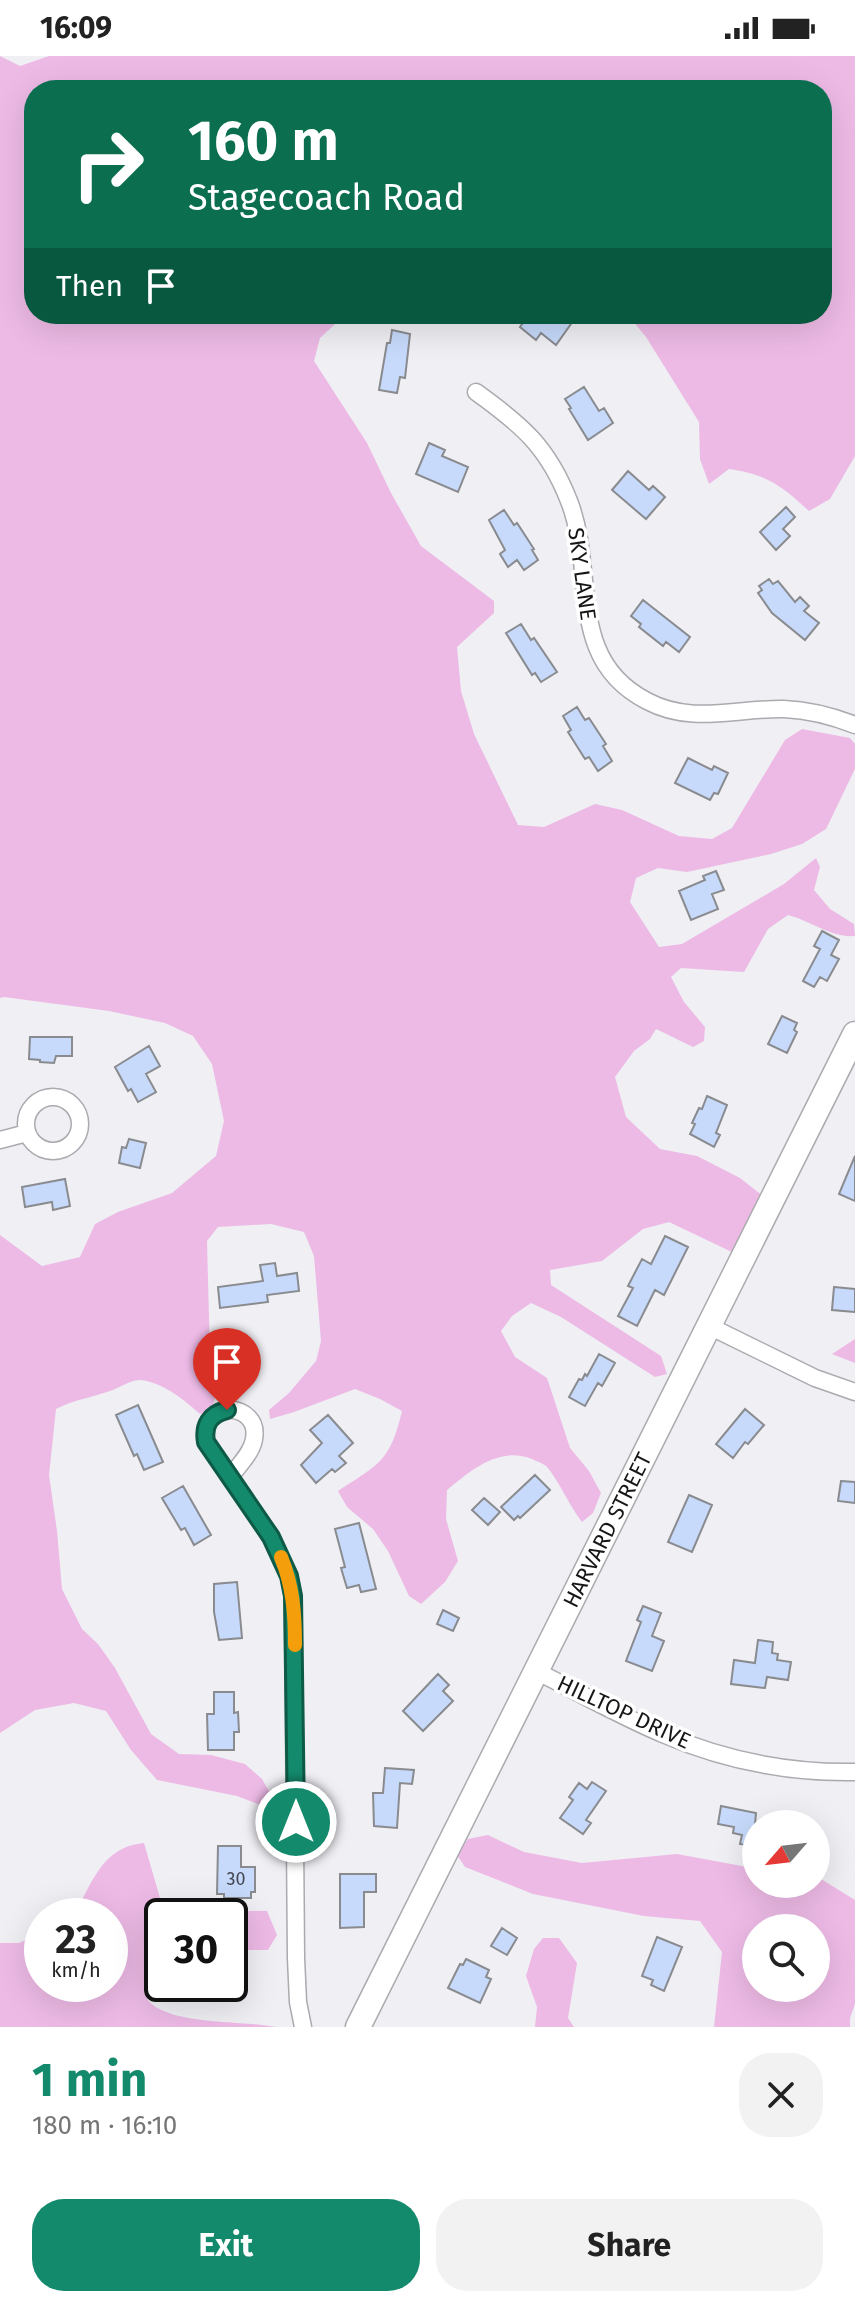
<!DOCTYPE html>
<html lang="en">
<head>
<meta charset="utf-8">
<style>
	:root { --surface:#fff; --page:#f2f2f2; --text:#222; --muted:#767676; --accent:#148a6c }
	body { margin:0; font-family:"Fira Sans",sans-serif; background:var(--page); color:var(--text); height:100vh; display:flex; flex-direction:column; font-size:30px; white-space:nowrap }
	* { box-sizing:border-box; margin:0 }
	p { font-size:26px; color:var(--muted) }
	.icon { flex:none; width:44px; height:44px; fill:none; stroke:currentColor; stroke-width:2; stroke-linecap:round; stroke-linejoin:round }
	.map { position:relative; height:1971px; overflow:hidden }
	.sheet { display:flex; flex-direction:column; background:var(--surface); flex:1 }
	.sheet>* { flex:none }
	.guide { position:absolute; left:24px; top:24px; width:808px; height:244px; border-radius:32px; box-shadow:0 8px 32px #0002; background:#0b6e4f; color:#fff; overflow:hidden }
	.needle { width:52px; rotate:242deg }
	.tools { position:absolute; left:742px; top:1754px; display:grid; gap:16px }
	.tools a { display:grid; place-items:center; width:88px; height:88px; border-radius:50%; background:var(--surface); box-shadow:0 8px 32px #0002; font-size:40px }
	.speed { position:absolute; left:24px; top:1842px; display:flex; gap:16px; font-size:40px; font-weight:700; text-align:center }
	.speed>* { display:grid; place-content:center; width:104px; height:104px; border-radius:50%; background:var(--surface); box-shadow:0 8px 32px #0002; line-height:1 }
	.speed small { font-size:20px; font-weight:400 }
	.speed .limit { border:4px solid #111; border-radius:12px; background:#fff; color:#111 }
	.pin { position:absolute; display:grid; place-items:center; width:68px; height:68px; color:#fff; margin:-82px -34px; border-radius:50% 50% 50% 0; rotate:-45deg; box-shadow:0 0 8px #0007 }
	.pin .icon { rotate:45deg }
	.me { position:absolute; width:88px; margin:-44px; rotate:0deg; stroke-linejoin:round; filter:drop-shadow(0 0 6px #0008) }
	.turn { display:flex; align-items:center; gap:28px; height:168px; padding:0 32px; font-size:36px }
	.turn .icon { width:104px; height:104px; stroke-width:2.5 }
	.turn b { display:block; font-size:56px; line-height:68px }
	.then { display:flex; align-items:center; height:76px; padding:0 32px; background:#0003; gap:16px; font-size:30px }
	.round { display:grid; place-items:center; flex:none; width:84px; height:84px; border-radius:32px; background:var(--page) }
	.summary { display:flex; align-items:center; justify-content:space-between; height:136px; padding:0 32px }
	h1 { font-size:48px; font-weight:700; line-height:60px; color:var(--accent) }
	.button { display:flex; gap:16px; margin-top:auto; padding:16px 32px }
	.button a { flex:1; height:92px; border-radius:32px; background:var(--accent); color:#fff; font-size:32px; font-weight:700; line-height:92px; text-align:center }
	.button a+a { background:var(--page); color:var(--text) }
	.status { display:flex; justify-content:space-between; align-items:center; height:56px; padding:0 40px; background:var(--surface); direction:ltr }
	.status svg { height:22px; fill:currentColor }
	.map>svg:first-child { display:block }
	.green { fill:#edbae6; fill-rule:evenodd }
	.building { fill:#c7dafb; stroke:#898b8f; stroke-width:2 }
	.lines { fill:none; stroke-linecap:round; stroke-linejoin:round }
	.street-casing { stroke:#aaaaaf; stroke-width:19 }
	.secondary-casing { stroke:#aaaaaf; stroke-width:27 }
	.street { stroke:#fff; stroke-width:16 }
	.secondary { stroke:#fff; stroke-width:24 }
	.route-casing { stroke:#0d5a46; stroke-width:20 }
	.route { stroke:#148a6c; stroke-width:14 }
	.slow { stroke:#f59e0b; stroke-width:14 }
	.labels { text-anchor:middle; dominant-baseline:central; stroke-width:7; stroke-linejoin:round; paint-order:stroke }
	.number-label { font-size:18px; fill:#424751 }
	.street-label { font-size:22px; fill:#161618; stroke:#fff }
</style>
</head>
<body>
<div class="status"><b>16:09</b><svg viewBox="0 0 49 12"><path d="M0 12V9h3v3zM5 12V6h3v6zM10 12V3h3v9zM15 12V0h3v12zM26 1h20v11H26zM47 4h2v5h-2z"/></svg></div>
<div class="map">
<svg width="855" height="1971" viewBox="0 0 855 1971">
	<rect width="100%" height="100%" fill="#efeff4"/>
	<!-- green -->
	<path class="green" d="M0,0L20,10L49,0H855V400L830,443L809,455C782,430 766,418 729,413L709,428L700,403L699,366L646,281L627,258H822V34H34V258H346L320,282L314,305L367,387L391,437L421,490L494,545V557L457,591L461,635L474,678L518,769L544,771L595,748L622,754L679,780L712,783L732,772L785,684L802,673L850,682L855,688V713L826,773L802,788L771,798L687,816L658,812L636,822L630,846L659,891L682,888L784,828L816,802L820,811L814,834L830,853L854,868L855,880C832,882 811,865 788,859L768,873L744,916L681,912L671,921L684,946L705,971L704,985L693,991L656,973L650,983L634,995L615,1021L626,1061L660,1093L697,1100L740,1122L763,1140L734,1197L669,1166L643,1173L602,1205L550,1214L551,1229L661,1300L667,1318L655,1321L561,1261L531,1247L512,1260L501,1275L515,1301L547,1322L570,1392L589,1415L601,1437L593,1457L582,1466C569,1449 561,1429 548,1412C544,1407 537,1406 532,1403C499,1390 471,1414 447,1434L446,1463L458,1505L445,1526L421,1548L409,1540L388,1495L373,1473L347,1451L338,1435C379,1408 390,1406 402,1355L380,1343L355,1333L294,1356L270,1363L269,1354L289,1337L316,1305L321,1285L314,1200L304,1176L271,1168L218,1171L207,1185L210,1299L218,1331L211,1356L200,1358C184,1344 163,1326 140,1324C130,1324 119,1332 110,1335C91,1342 75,1343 56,1353L49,1419L57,1475L62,1533L82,1573L98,1588L115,1612L151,1678L179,1698L211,1699L245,1708L262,1723L274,1744L263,1750L237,1740L157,1724L131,1694L106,1655L74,1647L35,1654L0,1677V1179L42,1210L80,1201L95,1168L118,1156L172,1137L216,1100L224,1065L212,1008L193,980L165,967L109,955L4,941L0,942Z
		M855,1283V1307L832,1298Z
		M488,1779L524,1796L582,1807L677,1798L747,1811H756V1828H816V1820L855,1844V1948L850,1962V1971H714L722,1896L700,1865L644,1860L533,1838L465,1811L457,1799L468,1783ZM756,1872H816V1932H756Z
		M144,1787L160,1842L173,1854L267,1855L277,1879L268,1894H230V1860H162V1903L146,1916C145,1922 144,1929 144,1935C150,1971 248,1964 276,1971H0V1887H19L42,1877V1928H110V1860H73C88,1836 97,1804 124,1792C130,1789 138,1788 144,1787Z
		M543,1882H559L577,1907L568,1962L574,1971H535L537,1951L526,1920L534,1893Z"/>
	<!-- building -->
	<path class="building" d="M529,258H578L556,289L541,277L536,284L520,271Z
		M392,274L410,278L405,322L400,321L397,337L379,334L387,287H390Z
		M584,331L599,355L604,352L613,367L588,384L569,353L571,352L565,343Z
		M429,387L445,394L442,400L468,411L458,436L416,418Z
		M628,415L649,434L653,430L665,441L646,463L612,434Z
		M786,451L795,461L783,473L790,480L776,494L760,476Z
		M504,454L514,469L517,467L534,493L532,494L538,504L524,514L517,504L508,511L500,498L505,494L489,464Z
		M769,523L773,528L778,525L795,546L800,541L809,550L804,555L819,567L805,584L772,557L758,537L762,534L759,530Z
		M643,544L690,581L679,596L666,586L663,590L639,571L641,568L631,560Z
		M521,568L531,584L534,582L557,616L541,626L535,617L532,619L506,577Z
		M577,651L585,664L589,662L606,688L603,690L612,705L598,715L589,701L585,703L568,676L571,674L563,660Z
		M688,702L712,714L714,710L728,717L718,738L714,737L710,744L675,727Z
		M716,815L724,834L712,838L718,853L691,864L679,835L705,824L703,820Z
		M822,875L839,884L831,899L839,903L827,925L820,921L814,931L803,925L820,893L814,890Z
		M782,960L797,967L794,974L797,976L787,997L768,988Z
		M30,981H72V1000H56L54,1007L40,1006V1004L29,1003Z
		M149,990L160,1010L146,1018L156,1036L138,1046L131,1033L128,1035L115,1011Z
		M707,1040L727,1049L716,1077L720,1079L714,1091L690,1078L695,1068L692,1067L699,1052L702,1053Z
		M129,1083L146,1087L140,1112L119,1107L122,1091L126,1092Z
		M855,1100V1145L839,1138Z
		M65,1123L70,1150L53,1154L52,1146L25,1151L22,1131Z
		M665,1180L688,1191L664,1239L655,1234L637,1270L618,1260L633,1232L628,1230L642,1203L651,1208Z
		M275,1207L277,1220L297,1217L299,1235L267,1239L268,1246L220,1252L218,1231L263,1225L260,1209Z
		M834,1231L855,1233V1256L832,1254Z
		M599,1298L615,1307L602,1330L598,1327L585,1350L569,1341L579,1323L582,1324L585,1318L587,1320Z
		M138,1349L163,1406L144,1414L137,1398L134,1400L116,1359Z
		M745,1353L764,1369L748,1388L745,1386L733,1402L716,1388Z
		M328,1359L353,1387L339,1400L346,1407L335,1416L332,1413L316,1427L301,1409L322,1387L310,1374Z
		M535,1419L550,1434L520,1462L518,1460L514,1464L501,1451Z
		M841,1425L855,1426V1447L838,1445Z
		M183,1430L211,1479L194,1489L185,1472L181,1474L162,1442Z
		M689,1439L712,1449L692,1496L668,1486Z
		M484,1442L500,1456L488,1469L472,1454Z
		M359,1467L376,1533L361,1536L359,1529L347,1532L341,1512L345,1511L335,1473Z
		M237,1526L242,1582L219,1584L214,1556V1528Z
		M643,1550L661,1557L652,1580L664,1585L652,1615L626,1605L641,1566L637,1564Z
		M443,1554L459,1562L453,1575L437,1568Z
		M758,1584L773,1586L772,1597L778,1598L777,1604L791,1606L788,1624L767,1621L765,1632L731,1628L734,1604L755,1607Z
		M438,1618L449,1629L443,1635L453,1645L423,1675L403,1655Z
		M214,1636H234V1657L238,1656L239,1676H234V1694H208L207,1658H214Z
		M385,1712L414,1714L412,1728L400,1727L397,1772L374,1770L373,1737H383Z
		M592,1726L606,1735L586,1764L591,1767L583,1778L560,1762L573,1744L569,1741L579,1727L587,1733Z
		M721,1750L756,1757L753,1790L740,1788L742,1779L733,1777L734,1771L718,1768Z
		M218,1790H241V1811H255V1836H251V1842H224V1838H217Z
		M340,1818H376V1836H364V1871L340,1872Z
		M502,1872L517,1882L507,1899L491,1890Z
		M657,1881L682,1891L664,1935L651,1929L653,1924L642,1920Z
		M466,1903L489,1914L486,1921L491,1923L480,1947L448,1932L460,1908L463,1909Z
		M206,1928H230V1944L207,1945Z"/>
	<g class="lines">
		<defs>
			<path id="street" d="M476,336C522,369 548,391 569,445C597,516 565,603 647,645C692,669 736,652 784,653C808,654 832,660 855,669
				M26 1068a27 27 0 1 1 54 0a27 27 0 1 1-54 0Z
				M0,1084L27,1077
				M709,1270L815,1322L855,1336
				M230,1421C238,1410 252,1397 254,1383C261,1346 199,1341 206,1386L271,1481L289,1520L293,1540L296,1902L298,1946L303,1971
				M536,1615C578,1636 620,1660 663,1678C723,1704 790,1717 855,1716"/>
			<g id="secondary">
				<path id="s1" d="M358,1971L855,978"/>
			</g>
		</defs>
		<!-- street casing -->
		<use href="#street" class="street-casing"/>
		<!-- secondary casing -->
		<use href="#secondary" class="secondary-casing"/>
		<!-- street -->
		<use href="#street" class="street"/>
		<!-- secondary -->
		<use href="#secondary" class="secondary"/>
	</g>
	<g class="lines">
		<defs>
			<path id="route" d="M227,1354C210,1358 203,1369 206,1386L271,1481L289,1520L293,1540L296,1766"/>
		</defs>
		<!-- route casing -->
		<use href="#route" class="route-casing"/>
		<!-- route -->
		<use href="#route" class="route"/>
		<!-- slow -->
		<path class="slow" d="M281,1501C293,1530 295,1558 295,1589"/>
	</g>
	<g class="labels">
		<!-- number labels -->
		<g class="number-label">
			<text x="236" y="1823">30</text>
		</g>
		<!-- street labels -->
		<g class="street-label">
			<text transform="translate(582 518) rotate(82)">SKY LANE</text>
			<text stroke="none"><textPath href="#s1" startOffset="556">HARVARD STREET</textPath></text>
			<text transform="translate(624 1656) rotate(25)">HILLTOP DRIVE</text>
		</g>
	</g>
</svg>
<div class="tools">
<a><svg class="needle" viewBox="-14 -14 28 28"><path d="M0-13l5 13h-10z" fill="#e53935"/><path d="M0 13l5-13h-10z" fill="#767676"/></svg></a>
<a><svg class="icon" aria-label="search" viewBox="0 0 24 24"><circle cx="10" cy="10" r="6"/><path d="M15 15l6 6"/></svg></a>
</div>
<div class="speed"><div>23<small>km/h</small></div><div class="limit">30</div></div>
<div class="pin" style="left:227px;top:1354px;background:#d93025"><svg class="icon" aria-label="arrive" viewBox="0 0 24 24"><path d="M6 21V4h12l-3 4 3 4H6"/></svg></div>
<svg class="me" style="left:296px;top:1766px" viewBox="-20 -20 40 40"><circle r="17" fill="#148a6c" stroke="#fff" stroke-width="3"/><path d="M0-11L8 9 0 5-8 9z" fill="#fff"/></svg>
<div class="guide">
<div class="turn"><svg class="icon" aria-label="right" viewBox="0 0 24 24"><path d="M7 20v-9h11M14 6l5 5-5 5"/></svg><div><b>160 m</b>Stagecoach Road</div></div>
<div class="then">Then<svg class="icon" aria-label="arrive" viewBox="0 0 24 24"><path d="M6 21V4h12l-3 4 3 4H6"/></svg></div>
</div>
</div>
<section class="sheet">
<div class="summary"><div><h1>1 min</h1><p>180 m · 16:10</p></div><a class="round"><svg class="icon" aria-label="close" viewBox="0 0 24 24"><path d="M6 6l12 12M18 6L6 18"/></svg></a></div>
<div class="button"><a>Exit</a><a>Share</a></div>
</section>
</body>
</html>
